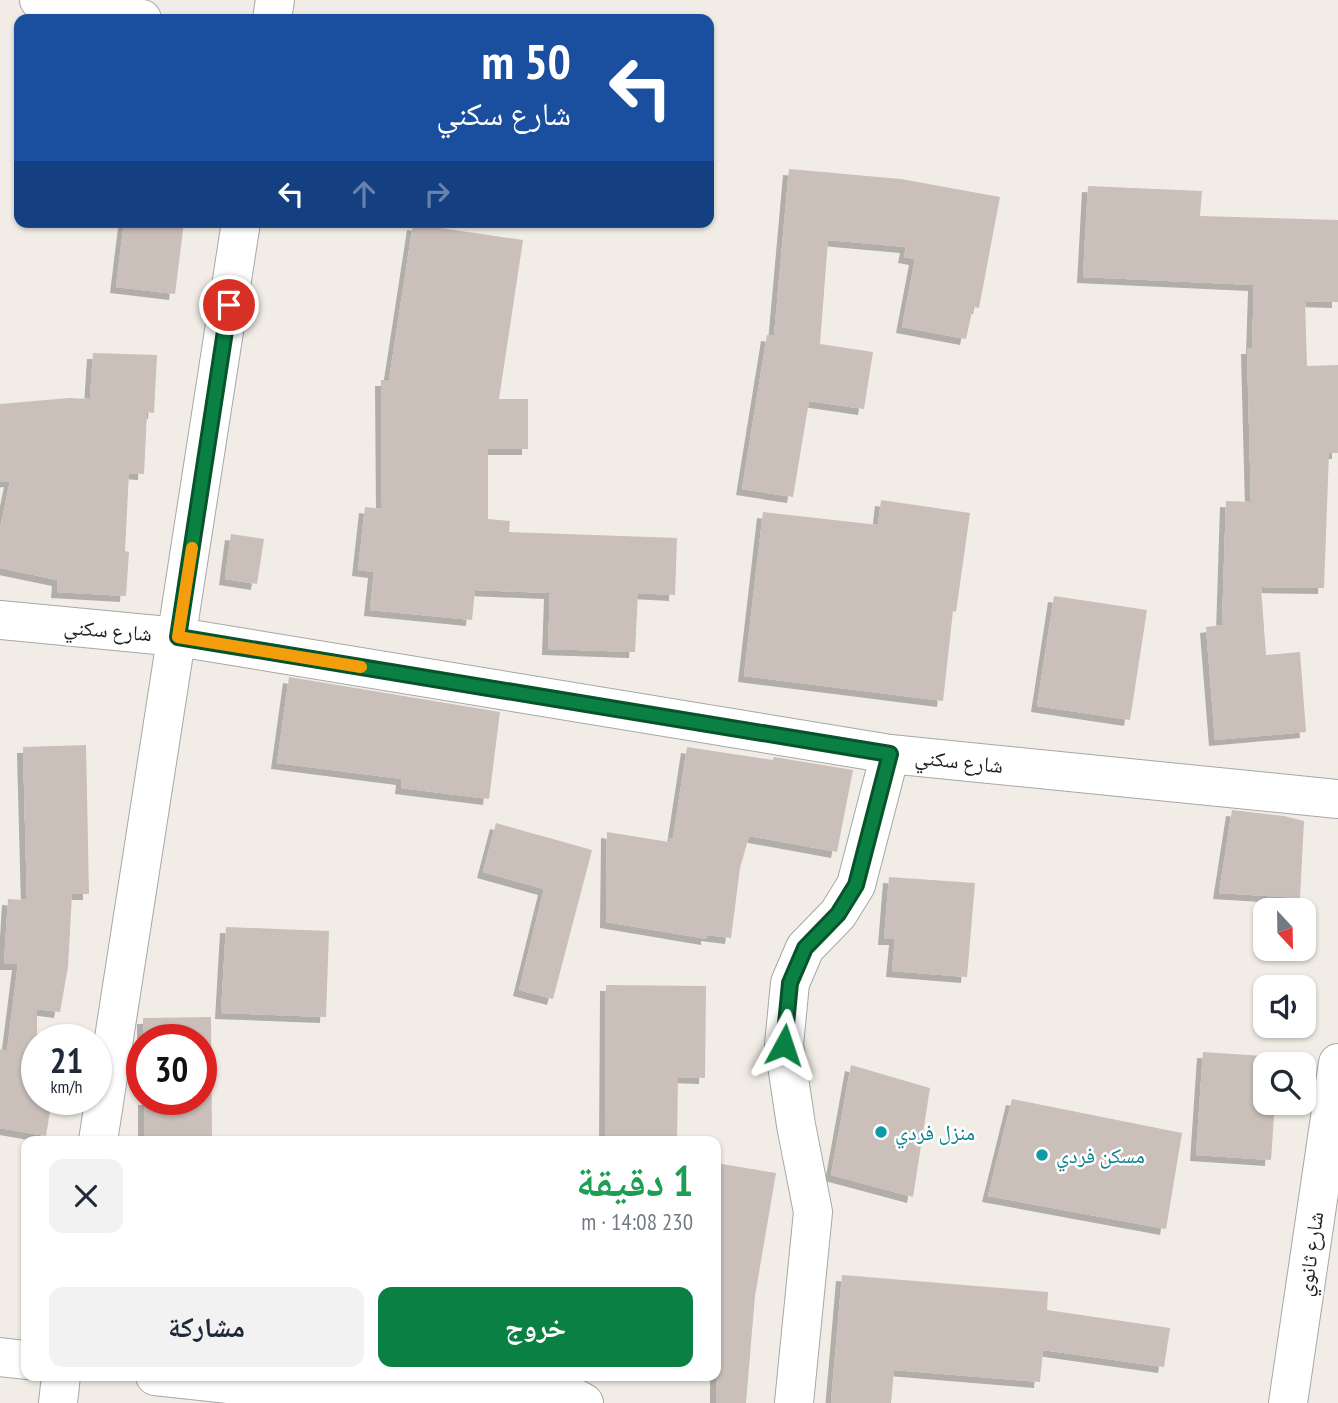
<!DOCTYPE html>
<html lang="ar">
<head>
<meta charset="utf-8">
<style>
	:root { --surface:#fff; --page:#f2f2f3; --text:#1f2937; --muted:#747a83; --accent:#0b8043 }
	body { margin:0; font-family:"PT Sans Narrow","Noto Naskh Arabic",sans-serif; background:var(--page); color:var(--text); direction:rtl; height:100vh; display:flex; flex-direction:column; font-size:26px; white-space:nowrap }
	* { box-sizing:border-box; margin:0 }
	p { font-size:23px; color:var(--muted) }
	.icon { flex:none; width:38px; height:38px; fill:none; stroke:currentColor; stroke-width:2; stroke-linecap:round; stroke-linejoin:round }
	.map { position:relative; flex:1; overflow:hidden; direction:ltr }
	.panel { position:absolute; left:21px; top:1136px; width:700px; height:245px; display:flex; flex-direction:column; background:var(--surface); border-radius:14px; box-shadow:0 2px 5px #0004; direction:rtl }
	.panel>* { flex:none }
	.guide { position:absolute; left:14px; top:14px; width:700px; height:214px; border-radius:14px; box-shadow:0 2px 5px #0004; direction:rtl; background:#1a4fa0; color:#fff; overflow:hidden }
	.needle { width:46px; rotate:158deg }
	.fabs { position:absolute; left:1253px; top:898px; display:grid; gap:14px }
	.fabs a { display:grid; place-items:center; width:63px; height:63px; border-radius:14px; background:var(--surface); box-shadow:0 2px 5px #0004; font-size:35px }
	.speed { position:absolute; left:21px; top:1024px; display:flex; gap:14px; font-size:35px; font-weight:700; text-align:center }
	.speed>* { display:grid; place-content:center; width:91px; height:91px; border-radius:50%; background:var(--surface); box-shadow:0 2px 5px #0004; line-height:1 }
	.speed small { font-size:18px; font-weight:400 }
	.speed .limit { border:10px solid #d22; background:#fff; color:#111 }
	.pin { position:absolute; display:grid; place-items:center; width:60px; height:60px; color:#fff; margin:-30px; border:4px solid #fff; border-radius:50%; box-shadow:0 2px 7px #0007 }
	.me { position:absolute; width:77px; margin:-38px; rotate:5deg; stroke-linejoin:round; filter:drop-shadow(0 0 5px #0008) }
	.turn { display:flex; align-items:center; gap:24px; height:147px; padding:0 28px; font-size:32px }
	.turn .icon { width:91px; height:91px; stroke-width:2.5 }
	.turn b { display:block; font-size:49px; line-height:60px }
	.lanes { display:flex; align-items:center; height:66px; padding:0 28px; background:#0003; justify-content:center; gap:35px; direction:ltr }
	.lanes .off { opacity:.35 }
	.round { display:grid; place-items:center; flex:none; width:74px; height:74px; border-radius:14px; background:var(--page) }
	.summary { display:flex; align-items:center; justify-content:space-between; height:119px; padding:0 28px }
	h1 { font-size:42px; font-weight:700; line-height:52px; color:#1e9e55 }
	.action { display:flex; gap:14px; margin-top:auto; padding:14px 28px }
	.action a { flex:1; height:80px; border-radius:14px; background:var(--accent); color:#fff; font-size:28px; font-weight:700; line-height:80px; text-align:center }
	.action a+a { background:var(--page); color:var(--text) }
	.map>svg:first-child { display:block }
	.building { fill:#cabfb9; filter:url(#shadow) }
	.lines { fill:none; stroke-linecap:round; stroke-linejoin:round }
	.minor-casing { stroke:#a7a7a7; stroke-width:40 }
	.minor { stroke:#fff; stroke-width:38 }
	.route-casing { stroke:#07532c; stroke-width:18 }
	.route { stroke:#0b8043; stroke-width:12 }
	.slow { stroke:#f59e0b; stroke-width:12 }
	.culture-dot { fill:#0f9aa8; stroke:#fff; stroke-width:2.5 }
	.labels { text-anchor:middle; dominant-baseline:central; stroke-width:5; stroke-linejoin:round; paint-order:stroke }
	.street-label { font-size:21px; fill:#202020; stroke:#fff }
	.culture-label { font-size:21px; fill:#0d838f; stroke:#fff; text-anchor:start }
</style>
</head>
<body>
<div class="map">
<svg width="1338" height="1403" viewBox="0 0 1338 1403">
	<defs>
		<filter id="shadow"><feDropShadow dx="-6" dy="6" stdDeviation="0" flood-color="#0004"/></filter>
	</defs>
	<rect width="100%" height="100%" fill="#f1ede6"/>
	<!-- building -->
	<path class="building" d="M789,169L901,179L1000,197L979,308L973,307L966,339L902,327L915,259L904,257L906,247L828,240L820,344L873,352L864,409L809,401L793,497L742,489L767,335L774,336Z
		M1088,186L1202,191L1200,216L1338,220V302L1305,301L1307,366L1338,365V453H1329L1324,588L1261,587L1266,655L1300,652L1306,732L1215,740L1206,627L1222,625L1226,501L1251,502L1247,348H1252L1254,285L1083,277Z
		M124,222H184L175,294L116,287Z
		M413,224L523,240L499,399H528V449H488V519L510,521L509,532L677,538L675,595L638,593L635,652L548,649L550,593L475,590L472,620L370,610L374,572L358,570L365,507L382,509L381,380H389Z
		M93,353L157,355L154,413L147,412L144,474L129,473L125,551L129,552L126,596L57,592L58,580L0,568V529L10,481L0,482V404L69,398L90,399Z
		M881,500L970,513L956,612L953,611L943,701L744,676L763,512L878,525Z
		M231,534L264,539L257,584L225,579Z
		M1054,596L1147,610L1130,720L1037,706Z
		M289,677L500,712L489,799L401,788L402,779L277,763Z
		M86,745L89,894H72L68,967L60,1012L37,1009V1099H52L46,1136L0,1128V1049L7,1051L18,964H4L8,899L27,900L23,747Z
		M687,747L773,760L774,757L853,770L837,852L749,836L740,868L731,938L707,935V939L606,922L607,832L669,842V838H673Z
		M1232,810L1284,816L1304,821L1300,898L1219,893Z
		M496,823L592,850L553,999L519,990L544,889L483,872Z
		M889,877L975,883L967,977L892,971L895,939H884Z
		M226,927L329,931L326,1017L221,1013Z
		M606,985L706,986L705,1078L678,1077L677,1141H605Z
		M211,1017L212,1141H144V1099H201V1040H143V1018Z
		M1203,1052L1278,1057L1277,1064H1265V1102H1275L1271,1160L1196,1155Z
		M851,1065L930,1088L913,1197L831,1175Z
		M1012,1099L1182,1133L1166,1229L988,1196Z
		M716,1163L776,1173L755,1296L746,1403H716Z
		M842,1275L1048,1292L1047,1310L1170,1328L1164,1367L1043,1350L1040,1382L894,1370L891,1403H831Z"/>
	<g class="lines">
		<defs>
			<path id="minor" d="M39,0L142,19
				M272,19L275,0
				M0,620L178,637L890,754L1338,799
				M98,1141L241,222
				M0,1357L26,1360
				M155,1376L374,1400L437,1395L479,1387L539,1384L568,1394L584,1403
				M58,1403L61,1376
				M794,1403L813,1212L796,1125L784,1045L790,983L805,948L838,914L856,885L890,754
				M1288,1403L1338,1063"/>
		</defs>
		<!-- minor casing -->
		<use href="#minor" class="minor-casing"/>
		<!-- minor -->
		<use href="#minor" class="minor"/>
	</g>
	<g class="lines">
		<defs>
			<path id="route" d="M229,305L178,637L890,754L856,885L838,914L805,948L790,983L784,1045"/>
		</defs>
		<!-- route casing -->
		<use href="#route" class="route-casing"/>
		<!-- route -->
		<use href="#route" class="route"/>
		<!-- slow -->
		<path class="slow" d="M192,548L178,637L361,667"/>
	</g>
	<!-- markers -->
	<g class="culture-dot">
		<circle cx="881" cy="1132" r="7"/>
		<circle cx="1042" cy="1155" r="7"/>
	</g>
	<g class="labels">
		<!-- street labels -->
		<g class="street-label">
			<text transform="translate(108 630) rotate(5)">شارع سكني</text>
			<text transform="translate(959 761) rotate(6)">شارع سكني</text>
			<text transform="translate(1310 1254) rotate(-82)">شارع ثانوي</text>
		</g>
		<!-- culture labels -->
		<g class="culture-label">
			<text x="895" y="1132">منزل فردي</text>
			<text x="1056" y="1155">مسكن فردي</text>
		</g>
	</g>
</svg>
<div class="fabs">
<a><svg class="needle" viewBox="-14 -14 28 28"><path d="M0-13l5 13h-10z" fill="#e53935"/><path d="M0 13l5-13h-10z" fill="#747a83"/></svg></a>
<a><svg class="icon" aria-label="sound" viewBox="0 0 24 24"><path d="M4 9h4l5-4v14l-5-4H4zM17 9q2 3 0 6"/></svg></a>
<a><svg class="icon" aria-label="search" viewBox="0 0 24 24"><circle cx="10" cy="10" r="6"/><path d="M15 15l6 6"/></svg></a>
</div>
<div class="speed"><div>21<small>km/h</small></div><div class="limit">30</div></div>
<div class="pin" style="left:229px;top:305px;background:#d93025"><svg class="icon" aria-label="arrive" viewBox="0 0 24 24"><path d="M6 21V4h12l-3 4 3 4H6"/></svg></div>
<svg class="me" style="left:784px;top:1045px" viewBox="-20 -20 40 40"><path d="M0-17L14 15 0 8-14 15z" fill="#0b8043" stroke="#fff" stroke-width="4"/></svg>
<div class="guide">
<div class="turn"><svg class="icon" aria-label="left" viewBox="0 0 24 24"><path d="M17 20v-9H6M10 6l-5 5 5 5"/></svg><div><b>50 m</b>شارع سكني</div></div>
<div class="lanes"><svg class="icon" aria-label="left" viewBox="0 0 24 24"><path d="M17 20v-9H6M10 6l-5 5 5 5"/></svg><svg class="icon off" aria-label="ahead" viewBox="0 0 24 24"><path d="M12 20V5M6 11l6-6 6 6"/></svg><svg class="icon off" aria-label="right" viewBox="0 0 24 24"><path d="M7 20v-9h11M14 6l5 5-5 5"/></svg></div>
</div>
<section class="panel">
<div class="summary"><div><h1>1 دقيقة</h1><p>230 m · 14:08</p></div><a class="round"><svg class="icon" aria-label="close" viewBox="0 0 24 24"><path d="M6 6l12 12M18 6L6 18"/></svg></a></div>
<div class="action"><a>خروج</a><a>مشاركة</a></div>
</section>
</div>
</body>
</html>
